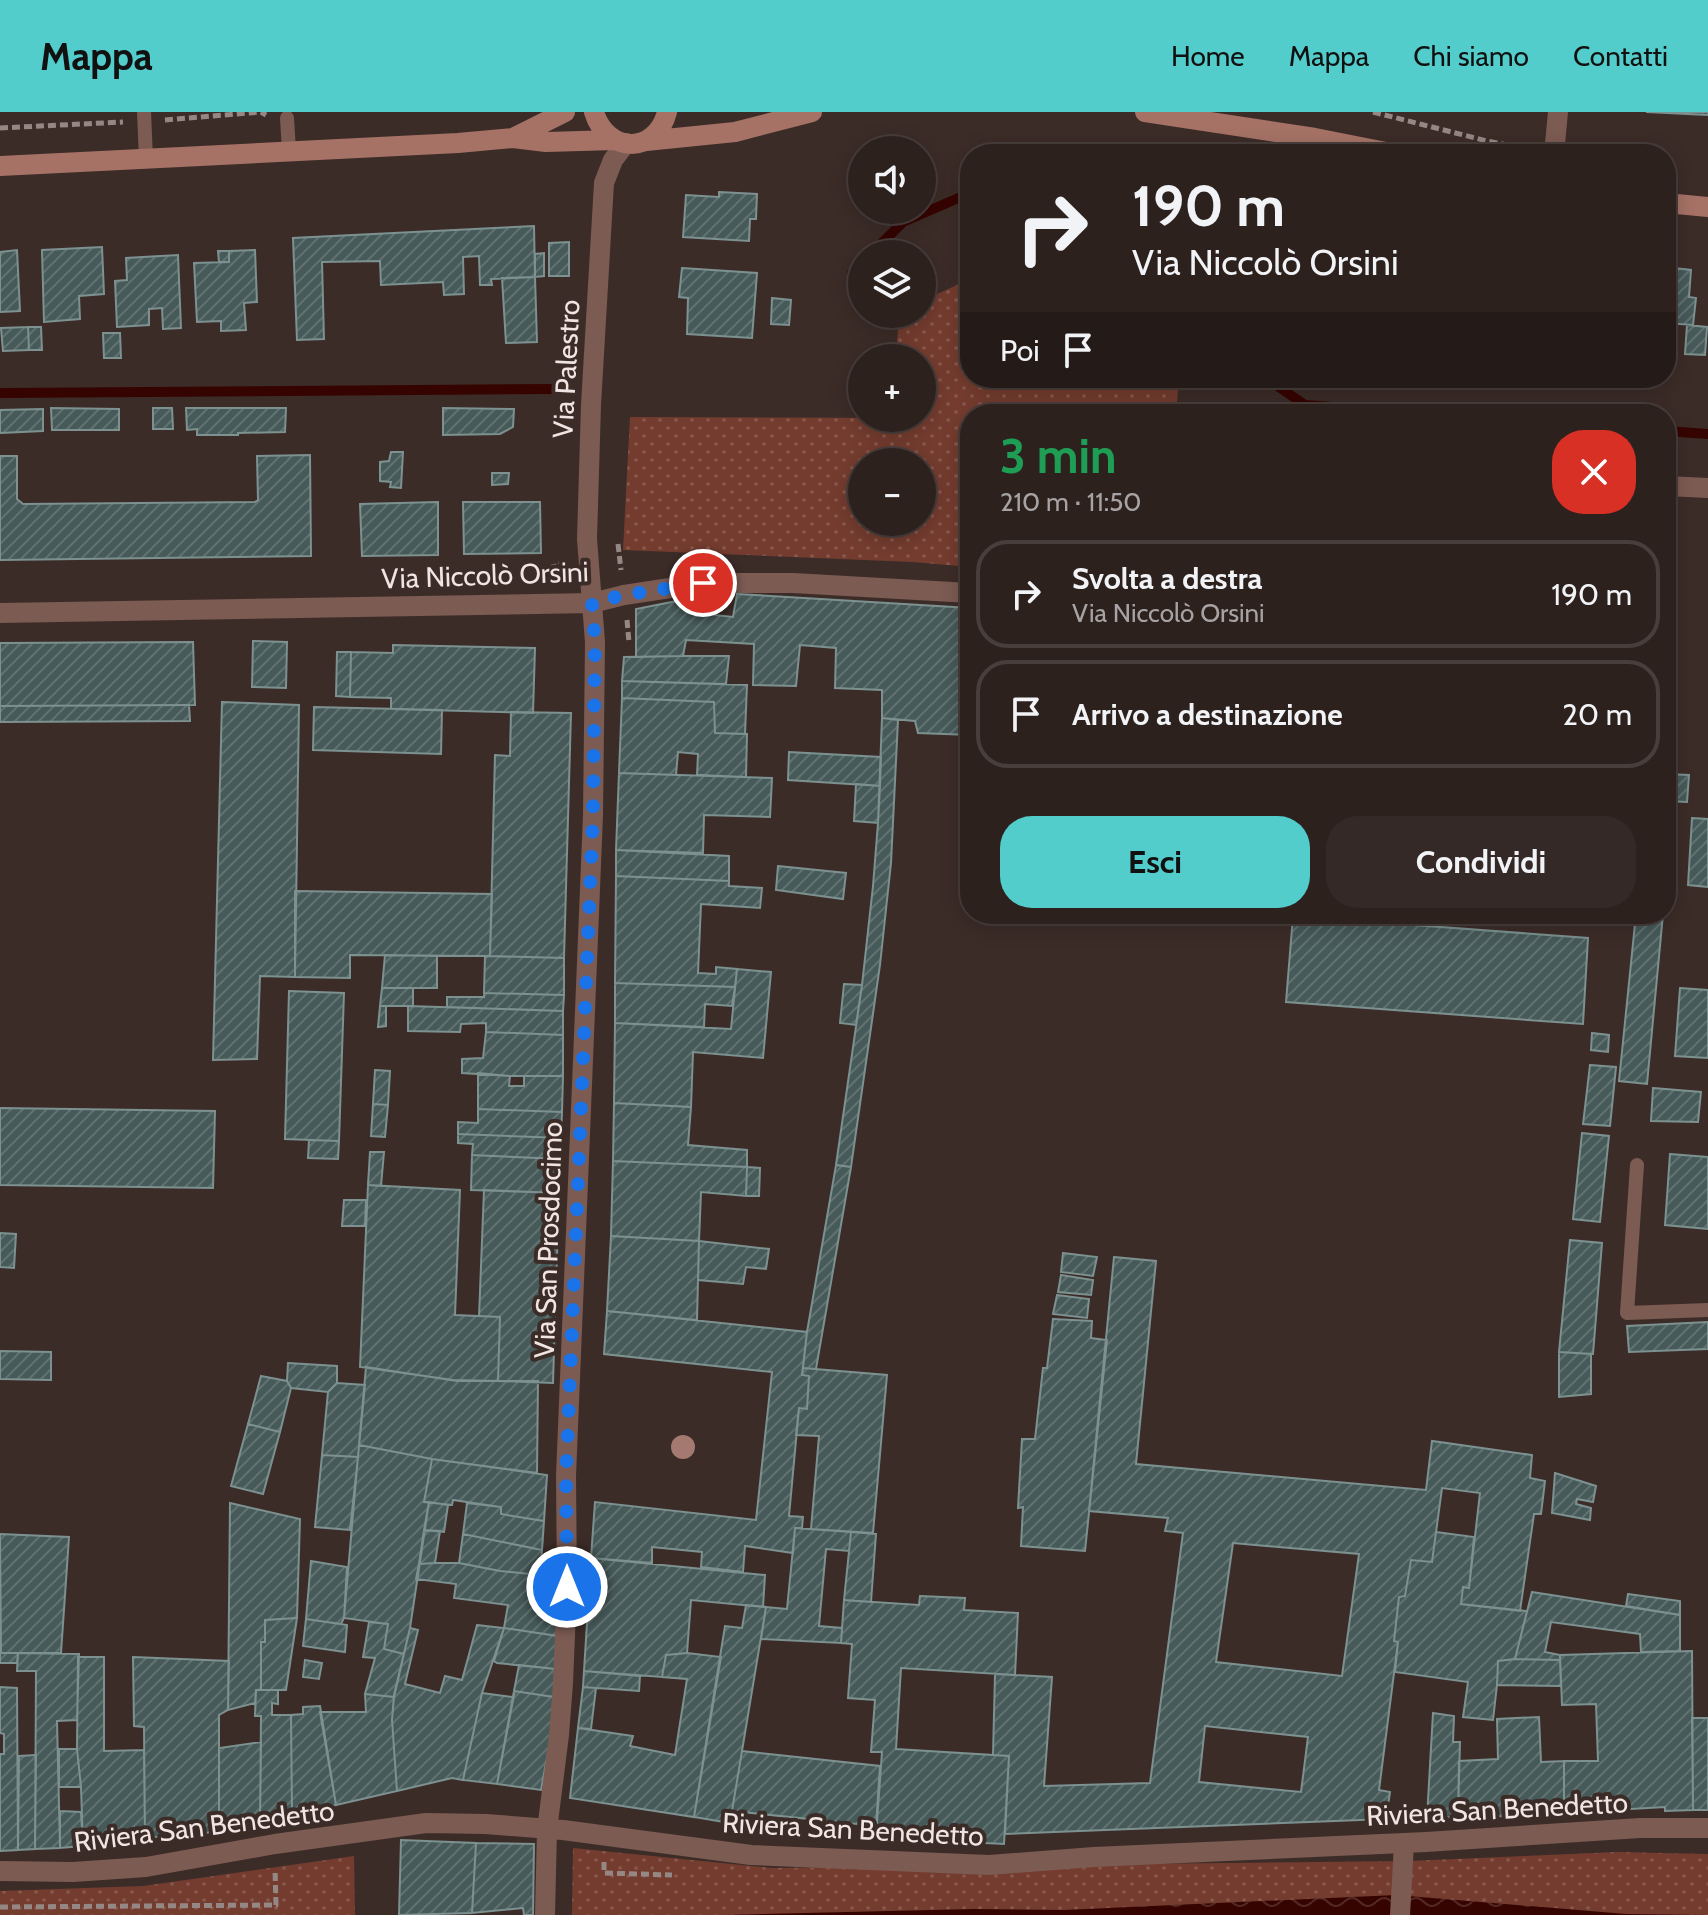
<!DOCTYPE html>
<html lang="it">
<head>
<meta charset="utf-8">
<style>
	:root { --surface:#2d211e; --page:#352927; --text:#f1f3f6; --muted:#a7a3a4; --line:#483e3c; --accent:#53cdcb }
	body { margin:0; font-family:Cabin,sans-serif; background:var(--page); color:var(--text); height:100vh; display:flex; flex-direction:column; font-size:30px; white-space:nowrap }
	* { box-sizing:border-box; margin:0 }
	p { font-size:26px; color:var(--muted) }
	.icon { flex:none; width:44px; height:44px; fill:none; stroke:currentColor; stroke-width:2; stroke-linecap:round; stroke-linejoin:round }
	.map { position:relative; flex:1; overflow:hidden }
	.drawer { position:absolute; left:960px; top:292px; width:716px; height:520px; display:flex; flex-direction:column; background:var(--surface); border-radius:32px; box-shadow:0 4px 20px #0003,0 0 0 2px var(--line) }
	.drawer>* { flex:none }
	.banner { position:absolute; left:960px; top:32px; width:716px; height:244px; border-radius:32px; box-shadow:0 4px 20px #0003,0 0 0 2px var(--line); background:#2d211e; color:var(--text); overflow:hidden }
	.controls { position:absolute; left:848px; top:24px; display:grid; gap:16px }
	.controls a { display:grid; place-items:center; width:88px; height:88px; border-radius:50%; background:var(--surface); box-shadow:0 4px 20px #0003,0 0 0 2px var(--line); font-size:40px }
	.pin { position:absolute; display:grid; place-items:center; width:68px; height:68px; color:#fff; margin:-34px; border:4px solid #fff; border-radius:50%; box-shadow:0 2px 8px #0007 }
	.me { position:absolute; width:88px; margin:-44px; rotate:0deg; stroke-linejoin:round; filter:drop-shadow(0 0 6px #0008) }
	.turn { display:flex; align-items:center; gap:28px; height:168px; padding:0 40px; font-size:36px }
	.turn .icon { width:104px; height:104px; stroke-width:2.5 }
	.turn b { display:block; font-size:56px; line-height:68px }
	.then { display:flex; align-items:center; height:76px; padding:0 40px; background:#0003; gap:16px; font-size:30px }
	.round { display:grid; place-items:center; flex:none; width:84px; height:84px; border-radius:32px; background:var(--page) }
	.overview { display:flex; align-items:center; justify-content:space-between; height:136px; padding:0 40px }
	h1 { font-size:48px; font-weight:800; line-height:60px; color:#1e9e55 }
	.action { display:flex; gap:16px; margin-top:auto; padding:16px 40px }
	.action a { flex:1; height:92px; border-radius:32px; background:var(--accent); color:#111; font-size:32px; font-weight:800; line-height:92px; text-align:center }
	.action a+a { background:var(--page); color:var(--text) }
	ul { padding:0; list-style:none }
	li { display:flex; align-items:center; gap:24px; height:108px; margin:0 16px 12px; padding:0 24px; border:4px solid var(--line); border-radius:32px }
	li div { flex:1 }
	li b { display:block; font-size:30px }
	li em { font-style:normal }
	header { display:flex; align-items:center; gap:48px; box-sizing:border-box; height:112px; padding:0 40px; background:var(--accent); color:#111 }
	header strong { font-size:38px }
	nav { display:flex; gap:44px; margin-inline-start:auto; font-size:28px }
	.map>svg:first-child { display:block }
	.grass { fill:url(#grass-dots); fill-rule:evenodd }
	.water { fill:url(#water-waves) }
	.lines { fill:none; stroke-linecap:round; stroke-linejoin:round }
	.stream { stroke:#360400; stroke-width:10 }
	.building { fill:url(#building-hatch); stroke:#7c9190; stroke-width:2; fill-rule:evenodd }
	.path { stroke:#958784; stroke-width:5; stroke-dasharray:8 4; stroke-linecap:butt }
	.lane { stroke:#7c5b53; stroke-width:14 }
	.street { stroke:#7c5b53; stroke-width:20 }
	.secondary { stroke:#a67266; stroke-width:20 }
	.tree { fill:#a4796f }
	.route { stroke:#1a73e8; stroke-width:14; stroke-dasharray:0 25.2 }
	.labels { text-anchor:middle; dominant-baseline:central; stroke-width:8; stroke-linejoin:round; paint-order:stroke }
	.street-label { font-size:28px; fill:#f0e5e2; stroke:#3c2c28 }
</style>
</head>
<body>
<header>
<strong>Mappa</strong>
<nav><a>Home</a><a>Mappa</a><a>Chi siamo</a><a>Contatti</a></nav>
</header>
<div class="map">
<svg width="1708" height="1803" viewBox="0 0 1708 1803">
	<defs>
		<pattern id="grass-dots" width="8" height="8" patternUnits="userSpaceOnUse" patternTransform="scale(2)"><rect width="8" height="8" fill="#743c2f"/><path d="M2 2h.1M6 6h.1" fill="none" stroke="#88584d" stroke-width="1.8" stroke-linecap="round"/></pattern>
		<pattern id="water-waves" width="16" height="10" patternUnits="userSpaceOnUse" patternTransform="scale(2)"><rect width="16" height="10" fill="#360400"/><path d="M0 5q4-4 8 0t8 0" fill="none" stroke="#532825"/></pattern>
		<pattern id="building-hatch" width="6" height="6" patternUnits="userSpaceOnUse" patternTransform="scale(2)"><rect width="6" height="6" fill="#465a59"/><path d="M-1 1l2-2M0 6l6-6M5 7l2-2" fill="none" stroke="#617271"/></pattern>
	</defs>
	<rect width="100%" height="100%" fill="#3c2c28"/>
	<!-- grass -->
	<path class="grass" d="M970,167V266H1179L1176,302H970V455L913,450L623,438L630,305L922,306V246H896L899,202H922V189ZM862,350H922V410H862Z
		M573,1736L771,1756L1409,1749L1617,1740L1708,1742V1803H572Z
		M354,1744L355,1803H0V1779L143,1774Z"/>
	<!-- water -->
	<path class="water" d="M1396,1783L1626,1802L1708,1803H725L974,1797L1064,1798Z"/>
	<g class="lines">
		<!-- stream -->
		<path class="stream" d="M871,142L903,110L970,81
			M852,161L862,152
			M1266,266L1305,293L1429,302
			M0,281L558,277
			M1666,319L1708,322"/>
	</g>
	<!-- building -->
	<path class="building" d="M1646,0H1708V3Z
		M719,80L757,82L756,107H750L749,129L683,125L686,83L719,85Z
		M534,114L535,165L491,167L492,173H480L479,144L463,145L464,182L444,183L443,170L381,173L380,149L322,150L324,227L297,228L293,126Z
		M569,130V164H549V131Z
		M102,135L104,182L79,184L80,207L44,210L42,138Z
		M17,138L20,199L0,200V140Z
		M255,138L257,190L244,191L246,218L221,219V209L197,210L194,151L229,150V139Z
		M218,139H229V150H219Z
		M544,141V164L535,165V142Z
		M178,143L181,216L163,217L162,196L149,197V213L117,215L115,169L127,168L126,146Z
		M682,156L757,161L752,226L687,222L688,186L679,185Z
		M1674,156L1691,158L1689,185L1696,186L1693,213L1666,211V158L1673,159Z
		M535,165L537,230L506,231L502,166Z
		M772,186L791,188L789,213L771,212Z
		M1687,213L1707,215L1705,243L1685,242Z
		M28,215L29,238L3,239L1,216Z
		M28,215H41L42,238H29Z
		M103,221H120L121,246H104Z
		M51,296L119,297V318H52Z
		M153,296H172L173,317H153Z
		M186,296H286L285,320L238,321V323H197V317L187,318Z
		M443,296L514,297L513,315L500,322L443,323Z
		M43,297V319L0,321V298Z
		M391,340H403L401,376L390,375L391,370L380,369V350L389,349Z
		M310,343L311,444L0,448V344H17V387L23,392L255,390L258,388L257,344Z
		M492,361H509L508,372L492,373Z
		M438,390V443L362,444L360,392Z
		M463,390H540L541,441L464,442Z
		M737,482L970,496V623L918,621L915,609L882,606V578L835,576L836,536L800,533L796,574L753,573L754,532L686,528L683,544L636,545V497L682,488L686,500L733,505Z
		M253,529L287,530L286,576L252,575Z
		M193,530L195,593L0,594V531Z
		M393,533L535,536L533,601L391,597V586L350,585L351,540L393,541Z
		M337,540H351L350,585L336,584Z
		M683,544H729L726,572L622,569L624,545Z
		M622,569L747,573L745,622L715,621L714,590L622,586Z
		M622,586L714,590L715,621L747,622L746,665L697,663L698,642L678,640L676,663L619,661Z
		M222,590L299,593L295,865L260,864L257,947L213,948Z
		M189,593L190,609L0,610V594Z
		M314,595L442,598L441,642L313,638Z
		M511,600L571,601L564,846L490,844L495,643L510,644Z
		M882,606L898,608L891,751L880,853L851,1055L836,1053L862,873L873,774L878,711Z
		M789,640L881,645L880,674L788,668Z
		M619,661L772,666L770,705L704,703L703,741L616,738Z
		M1666,662L1689,663L1687,690L1666,689Z
		M856,672L880,674L878,711L854,709Z
		M1692,706L1708,707V775L1688,773Z
		M616,738L729,744V769L616,764Z
		M778,754L846,761L843,787L776,778Z
		M616,764L729,769V774L762,776L760,796L701,792L698,861L716,862V855L737,857L735,875L615,871Z
		M295,779L492,782L490,844L350,843V866L295,865Z
		M1636,802H1663L1647,972L1619,969Z
		M1293,804L1588,826L1583,912L1286,890Z
		M385,843L437,844V876H382Z
		M485,844L564,846V883L484,881Z
		M737,857L771,860L763,946L693,940L691,995L614,991L615,911L731,917Z
		M615,871L735,875L732,894L705,892L704,915L615,911Z
		M844,872L862,873L856,913L840,911Z
		M382,876H413V894H380Z
		M1680,876L1708,878V946L1675,944Z
		M289,879L344,881L339,1029L285,1027Z
		M484,881L564,883L563,899L447,895V885H484Z
		M380,894H386V914L378,915Z
		M408,894L563,899V923L486,920V911L461,912L460,920L408,919Z
		M486,920L563,923V964H510L462,961V947L483,946Z
		M1592,921L1609,923L1608,940L1591,938Z
		M1590,953L1616,955L1610,1014L1583,1012Z
		M375,958L390,959L388,993L373,992Z
		M478,961L510,964L509,974H524V964H563L562,1000L478,997Z
		M1653,976L1701,980L1698,1010L1651,1009Z
		M614,991L691,995L688,1033L747,1038V1055L613,1049Z
		M373,992L388,993L385,1025L371,1024Z
		M0,996L215,999L213,1076L0,1073Z
		M478,997L562,1000L561,1026L458,1022V1010L478,1011Z
		M1582,1021L1609,1024L1600,1110L1573,1107Z
		M458,1022L561,1026L560,1047L472,1043L473,1032L458,1031Z
		M309,1028L339,1029L338,1047L308,1046Z
		M370,1040H384L381,1074L368,1073Z
		M1670,1042L1708,1045V1117L1665,1113Z
		M472,1043L560,1047L559,1081L471,1078Z
		M613,1049L747,1055L746,1084L701,1080L699,1129L611,1124Z
		M836,1053L851,1055L816,1257L803,1256L807,1220Z
		M747,1055L760,1056L759,1084H746Z
		M368,1073L460,1078L455,1203L500,1205L498,1269L453,1268L360,1255Z
		M484,1078L559,1081L553,1271L498,1269L500,1205H479Z
		M344,1088H366L365,1114H342Z
		M0,1121L16,1122L14,1156L0,1155Z
		M611,1124L699,1129L697,1208L607,1199Z
		M1570,1128L1602,1131L1593,1242L1559,1240Z
		M699,1129L769,1137L766,1157L746,1155L743,1172L698,1168Z
		M1063,1141L1097,1145L1093,1164L1061,1160Z
		M1114,1145L1156,1149L1136,1352L1426,1378L1432,1329L1532,1343L1530,1366L1545,1369L1541,1402H1534L1520,1499L1461,1492L1463,1475L1469,1476L1480,1381L1442,1376L1432,1450L1411,1448L1405,1484L1399,1485L1394,1529L1398,1530L1379,1678L1390,1680L1386,1707L1005,1722L1009,1644L993,1643L995,1562L1052,1565L1044,1674L1150,1671L1183,1421L1165,1419L1168,1406L1089,1399ZM1233,1431L1359,1442L1342,1564L1216,1550ZM1205,1614L1308,1625L1301,1680L1199,1670Z
		M1061,1163L1093,1168L1091,1183L1058,1180Z
		M1057,1183L1089,1187L1087,1206L1053,1202Z
		M607,1199L807,1220L802,1263L809,1264L807,1297L799,1296L789,1404L803,1405L802,1416H795L793,1441L745,1434L743,1460L701,1455L702,1440L652,1435V1451L591,1446L595,1390L756,1408L772,1260L604,1242Z
		M1053,1207L1092,1209L1091,1226L1107,1228L1085,1439L1021,1434L1023,1395L1018,1396L1022,1327H1035L1043,1256H1047Z
		M1708,1210V1237L1629,1240L1627,1214Z
		M0,1239L51,1240V1268L0,1267Z
		M1559,1240L1591,1242V1282L1559,1285Z
		M288,1251L337,1254V1271L328,1280L291,1276L287,1269Z
		M366,1255L457,1269H538L537,1361L432,1347L359,1333Z
		M803,1256L887,1263L873,1421L811,1417L819,1324L796,1323L799,1296L807,1297L809,1264L802,1263Z
		M261,1264L287,1269L291,1276L280,1320L248,1312Z
		M337,1271L365,1273L358,1345L322,1343L328,1280Z
		M248,1312L280,1320L263,1382L231,1374Z
		M359,1333L432,1347L424,1390H429L410,1516L404,1542L384,1537L388,1512L344,1506Z
		M322,1343L358,1345L350,1418L315,1415Z
		M432,1347L547,1363L544,1409L501,1402V1395L453,1388L452,1393L424,1390Z
		M1555,1361L1596,1374L1593,1390L1577,1387L1576,1392L1591,1396L1590,1408L1552,1401Z
		M429,1390L448,1393L444,1420L424,1418Z
		M230,1391L300,1407L297,1506L265,1508V1530H261V1578H256L255,1591L228,1598Z
		M467,1391L501,1395V1402L544,1409L542,1438L463,1422Z
		M795,1416L851,1420L849,1439L826,1437L819,1514L842,1516L841,1531L761,1527L766,1495L787,1497Z
		M424,1418L440,1419L435,1451L419,1452Z
		M851,1420L876,1422L871,1490L844,1488Z
		M1436,1420L1474,1425L1469,1476L1463,1475L1461,1492L1527,1499L1515,1547L1498,1549L1497,1573L1493,1608L1463,1605L1468,1570L1395,1560L1398,1530L1394,1529L1399,1485L1405,1484L1411,1448L1432,1450Z
		M0,1422L69,1425L61,1541H1Z
		M463,1422L542,1438L540,1463L500,1459L459,1451Z
		M591,1446L765,1463L763,1495L691,1488L687,1541L666,1543L662,1565L584,1559Z
		M311,1449L347,1455L344,1506L341,1512L306,1507Z
		M435,1451H459L500,1459L540,1463L537,1498L559,1500L558,1524L504,1516L508,1493L454,1486L456,1472L416,1467L419,1452Z
		M1532,1480L1680,1503V1539L1641,1540L1640,1522L1551,1510L1545,1540L1560,1543V1548L1515,1547Z
		M1628,1482L1680,1489V1503L1626,1494Z
		M920,1484L965,1486L964,1498L1018,1501L1015,1563L901,1556L896,1637L1009,1644L1004,1732L965,1730L964,1734L917,1731V1727L876,1724L882,1640H871L875,1588L848,1586L852,1532L841,1531L844,1488L919,1493Z
		M746,1493L766,1495L730,1711L694,1705L725,1514L742,1516Z
		M297,1506L286,1578H261V1530H265V1508Z
		M306,1507L347,1513L345,1540L303,1534Z
		M369,1510L388,1512L384,1537L404,1542L394,1585L365,1582L375,1546L363,1545Z
		M477,1513L504,1516L482,1581L463,1668L452,1666L397,1679L392,1608L394,1583L410,1516L418,1518L405,1572L440,1581L445,1564L462,1568Z
		M504,1516L558,1524L555,1557L497,1551L494,1549Z
		M1692,1539L1693,1698L1665,1699V1695L1596,1699L1595,1702L1564,1703V1649H1598L1596,1592L1562,1593L1560,1543Z
		M0,1541H18L17,1551H0Z
		M18,1541L79,1542L77,1608L57,1609L60,1736L35,1737L36,1559H17Z
		M687,1541L721,1545L694,1705L570,1686L578,1616L633,1624L630,1634L675,1643L687,1567L662,1565L666,1543Z
		M78,1545H104V1639L144,1638L145,1726L83,1734L81,1675L77,1637Z
		M133,1545L229,1549L228,1598L219,1603V1718L206,1721L145,1726L144,1615L134,1614Z
		M1515,1547L1560,1548L1561,1574L1497,1573L1498,1549Z
		M305,1548L322,1551L319,1567L303,1565Z
		M519,1553L555,1557L554,1585L514,1579Z
		M584,1559L640,1564L639,1579L583,1575Z
		M0,1575L17,1576L18,1738L0,1739V1642H4V1622L0,1621Z
		M583,1575L596,1576L591,1617L578,1616Z
		M256,1578H278V1592L272,1591V1603H291L292,1703L260,1711L261,1604H255Z
		M514,1579L554,1585V1608L541,1678L497,1672Z
		M482,1581L512,1585L514,1583L497,1672L463,1668Z
		M365,1582L394,1585L392,1608L397,1679L336,1693L320,1600H366Z
		M320,1594L336,1693L292,1703L291,1603L303,1602V1595Z
		M1433,1601L1454,1604L1453,1630H1460L1458,1705L1427,1706Z
		M1539,1605L1541,1650L1564,1649V1703L1458,1705L1459,1649L1498,1647L1497,1607Z
		M1692,1606H1708V1698H1693Z
		M261,1630L260,1711L219,1718V1636Z
		M59,1637H77L81,1675H59Z
		M742,1639L880,1654L876,1714L732,1699Z
		M36,1643L35,1737L18,1738L19,1644Z
		M60,1699L81,1700L83,1734L60,1736Z
		M401,1728L476,1731L472,1801L399,1803Z
		M476,1731L534,1732L533,1803H524L523,1796L472,1801Z"/>
	<g class="lines">
		<!-- path -->
		<path class="path" d="M1373,0L1487,29L1527,37
			M165,8L261,0L266,3
			M0,16L123,10
			M618,432L621,458
			M549,456L560,453L561,450
			M627,508L629,530
			M604,1750V1761L672,1763
			M0,1795L276,1793L275,1757"/>
		<!-- lane -->
		<path class="lane" d="M144,0L146,47
			M287,6L289,39
			M1637,1053L1627,1201L1708,1198"/>
		<!-- street -->
		<path class="street" d="M1554,42L1558,0
			M1666,374L1708,376
			M0,501L592,491L624,483L703,471H793L970,481
			M0,1759L73,1760L146,1755L275,1732L426,1711L486,1712L563,1718L751,1743L989,1753L1094,1745L1426,1730L1640,1716H1708
			M545,1803L547,1718L559,1623L563,1571L567,1475L566,1364L593,703L595,530L587,427L591,293L604,71L613,48L626,31
			M1400,1803L1404,1732"/>
		<!-- secondary -->
		<path class="secondary" d="M594,0C607,42 656,43 667,0
			M1145,0L1315,26L1396,42
			M513,26L565,0
			M646,29L735,20L812,0
			M0,54L458,31L513,26L546,30L615,28
			M1666,91L1708,95"/>
	</g>
	<!-- trees -->
	<circle class="tree" cx="683" cy="1335" r="12"/>
	<g class="lines">
		<!-- route -->
		<path class="route" d="M567,1475L566,1364L593,703L595,530L592,491L624,483L703,471"/>
	</g>
	<g class="labels">
		<!-- street labels -->
		<g class="street-label">
			<text transform="translate(566 257) rotate(-87)">Via Palestro</text>
			<text transform="translate(485 463) rotate(-2)">Via Niccolò Orsini</text>
			<text transform="translate(548 1128) rotate(-88)">Via San Prosdocimo</text>
			<text transform="translate(1497 1697) rotate(-3)">Riviera San Benedetto</text>
			<text transform="translate(204 1714) rotate(-7)">Riviera San Benedetto</text>
			<text transform="translate(853 1717) rotate(3)">Riviera San Benedetto</text>
		</g>
	</g>
</svg>
<div class="controls">
<a><svg class="icon" aria-label="sound" viewBox="0 0 24 24"><path d="M4 9h4l5-4v14l-5-4H4zM17 9q2 3 0 6"/></svg></a>
<a><svg class="icon" aria-label="layers" viewBox="0 0 24 24"><path d="M12 4l9 5-9 5-9-5zM3 14l9 5 9-5"/></svg></a>
<a>+</a>
<a>−</a>
</div>
<div class="pin" style="left:703px;top:471px;background:#d93025"><svg class="icon" aria-label="arrive" viewBox="0 0 24 24"><path d="M6 21V4h12l-3 4 3 4H6"/></svg></div>
<svg class="me" style="left:567px;top:1475px" viewBox="-20 -20 40 40"><circle r="17" fill="#1a73e8" stroke="#fff" stroke-width="3"/><path d="M0-11L8 9 0 5-8 9z" fill="#fff"/></svg>
<div class="banner">
<div class="turn"><svg class="icon" aria-label="right" viewBox="0 0 24 24"><path d="M7 20v-9h11M14 6l5 5-5 5"/></svg><div><b>190 m</b>Via Niccolò Orsini</div></div>
<div class="then">Poi<svg class="icon" aria-label="arrive" viewBox="0 0 24 24"><path d="M6 21V4h12l-3 4 3 4H6"/></svg></div>
</div>
<section class="drawer">
<div class="overview"><div><h1>3 min</h1><p>210 m · 11:50</p></div><a class="round" style="background:#d93025;color:#fff"><svg class="icon" aria-label="close" viewBox="0 0 24 24"><path d="M6 6l12 12M18 6L6 18"/></svg></a></div>
<ul>
<li><svg class="icon" aria-label="right" viewBox="0 0 24 24"><path d="M7 20v-9h11M14 6l5 5-5 5"/></svg><div><b>Svolta a destra</b><p>Via Niccolò Orsini</p></div><em>190 m</em></li>
<li><svg class="icon" aria-label="arrive" viewBox="0 0 24 24"><path d="M6 21V4h12l-3 4 3 4H6"/></svg><div><b>Arrivo a destinazione</b></div><em>20 m</em></li>
</ul>
<div class="action"><a>Esci</a><a>Condividi</a></div>
</section>
</div>
</body>
</html>
